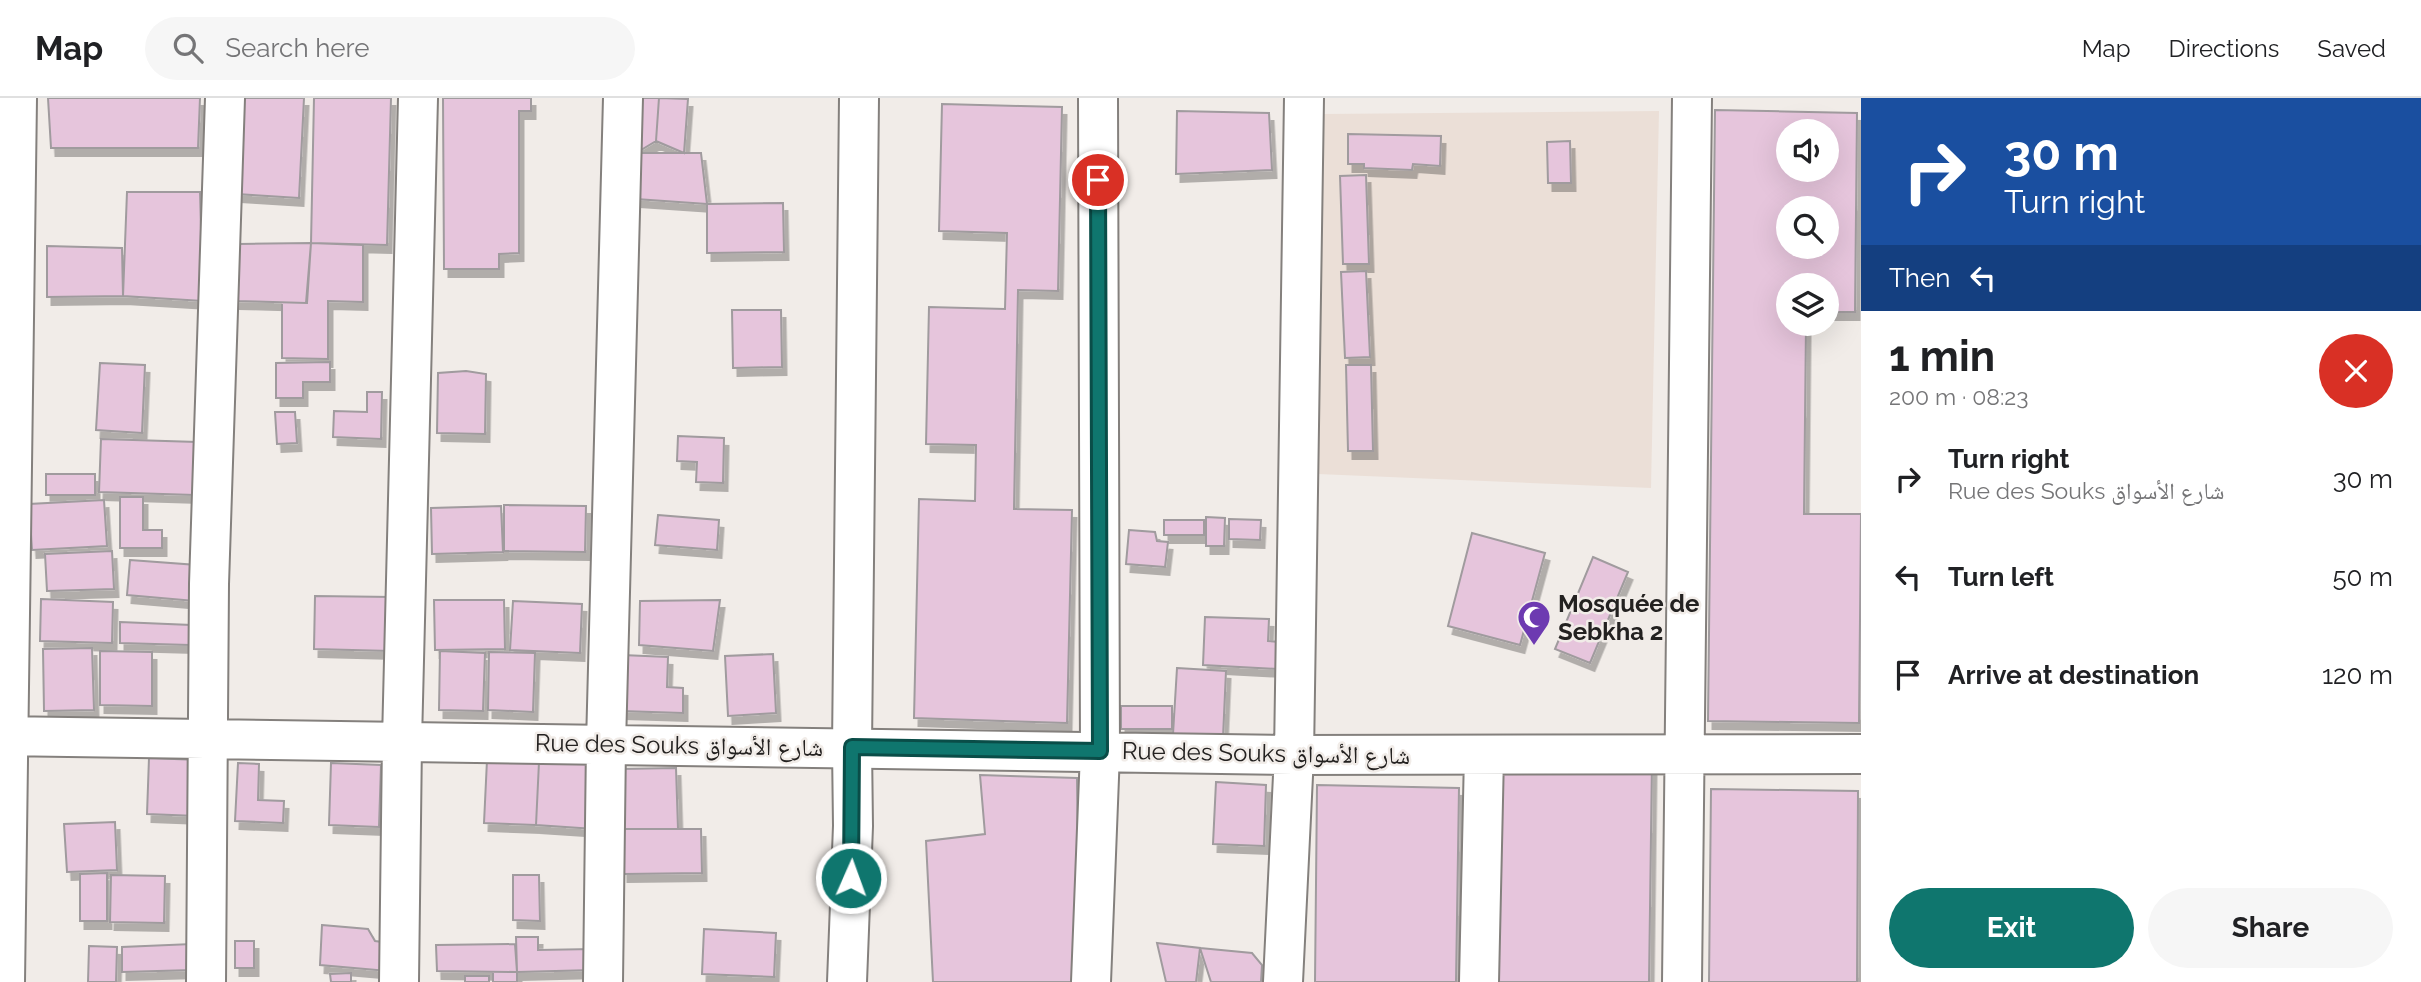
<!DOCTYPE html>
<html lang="en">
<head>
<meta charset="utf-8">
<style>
	:root { --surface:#fff; --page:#f6f6f6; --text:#202124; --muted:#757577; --line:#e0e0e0; --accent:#0f766e }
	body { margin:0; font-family:Raleway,"Noto Naskh Arabic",sans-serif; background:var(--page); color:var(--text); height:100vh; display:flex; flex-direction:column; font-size:26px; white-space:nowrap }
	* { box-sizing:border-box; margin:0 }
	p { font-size:23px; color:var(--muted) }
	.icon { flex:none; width:38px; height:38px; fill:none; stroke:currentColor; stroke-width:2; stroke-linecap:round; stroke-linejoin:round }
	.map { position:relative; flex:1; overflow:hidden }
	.sheet { display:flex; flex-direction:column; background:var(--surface); width:560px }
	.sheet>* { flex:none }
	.top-card { background:#1a4fa0; color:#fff; overflow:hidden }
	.buttons { position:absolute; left:1776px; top:21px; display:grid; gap:14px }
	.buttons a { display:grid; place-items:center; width:63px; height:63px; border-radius:50%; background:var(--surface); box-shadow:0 7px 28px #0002; font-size:35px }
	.pin { position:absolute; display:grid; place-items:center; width:60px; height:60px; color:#fff; margin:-30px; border:4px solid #fff; border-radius:50%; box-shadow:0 2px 7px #0007 }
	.me { position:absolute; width:77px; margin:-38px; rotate:2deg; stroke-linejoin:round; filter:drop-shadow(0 0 5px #0008) }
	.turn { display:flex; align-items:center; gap:24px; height:147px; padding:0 28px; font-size:32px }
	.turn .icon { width:91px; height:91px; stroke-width:2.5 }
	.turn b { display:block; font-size:49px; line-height:60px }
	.then { display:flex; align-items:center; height:66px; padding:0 28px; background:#0003; gap:14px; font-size:26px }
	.round { display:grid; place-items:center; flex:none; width:74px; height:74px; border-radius:37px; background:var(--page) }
	.summary { display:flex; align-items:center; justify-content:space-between; height:119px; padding:0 28px }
	h1 { font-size:42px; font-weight:700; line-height:52px }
	.cta { display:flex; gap:14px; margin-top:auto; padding:14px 28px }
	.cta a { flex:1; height:80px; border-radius:42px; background:var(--accent); color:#fff; font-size:28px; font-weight:700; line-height:80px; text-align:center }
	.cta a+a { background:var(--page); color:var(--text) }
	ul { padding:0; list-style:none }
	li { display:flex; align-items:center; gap:21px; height:98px; padding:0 28px }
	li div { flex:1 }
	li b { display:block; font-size:26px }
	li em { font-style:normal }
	header { display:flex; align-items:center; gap:42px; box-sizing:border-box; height:98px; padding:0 35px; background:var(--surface); border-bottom:2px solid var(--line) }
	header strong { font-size:33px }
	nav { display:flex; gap:38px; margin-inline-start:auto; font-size:24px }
	.search { width:490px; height:63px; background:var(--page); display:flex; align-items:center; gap:18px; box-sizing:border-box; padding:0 24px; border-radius:38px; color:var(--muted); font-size:26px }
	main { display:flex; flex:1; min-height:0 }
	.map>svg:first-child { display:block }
	.built { fill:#ebdfd7 }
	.building { fill:#e6c5dc; stroke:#a09b9e; stroke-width:2; fill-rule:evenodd; filter:url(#shadow) }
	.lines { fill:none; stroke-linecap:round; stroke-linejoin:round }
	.street-casing { stroke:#84807d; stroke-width:42 }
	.secondary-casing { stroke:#84807d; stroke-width:42 }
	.street { stroke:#fff; stroke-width:38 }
	.secondary { stroke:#fff; stroke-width:38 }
	.route-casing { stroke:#0a4d48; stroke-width:18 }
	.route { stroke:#0f766e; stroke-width:12 }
	.labels { text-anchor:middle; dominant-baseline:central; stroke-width:5; stroke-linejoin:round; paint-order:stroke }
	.poi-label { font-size:24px; font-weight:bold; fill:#232120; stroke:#f1ece8; text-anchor:start }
	.street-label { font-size:24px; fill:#232120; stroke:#f1ece8 }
</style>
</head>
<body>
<header>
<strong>Map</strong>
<div class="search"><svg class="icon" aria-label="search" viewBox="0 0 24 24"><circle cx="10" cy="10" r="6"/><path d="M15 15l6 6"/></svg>Search here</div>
<nav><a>Map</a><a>Directions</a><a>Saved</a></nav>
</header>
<main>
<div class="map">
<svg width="1861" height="884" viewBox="0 0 1861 884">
	<defs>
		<filter id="shadow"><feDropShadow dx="4.5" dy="8" stdDeviation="0" flood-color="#0004"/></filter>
	</defs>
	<rect width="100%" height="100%" fill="#f1ece8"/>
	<!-- built -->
	<path class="built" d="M1659,13L1651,390L1318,376L1323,16Z"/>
	<!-- building -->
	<path class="building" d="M48,0H200L198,50H51Z
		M243,0H304L299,100L237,96Z
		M314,0H391L387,147L311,145Z
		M443,0H531V13H519V155L499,156V171H444Z
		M638,0H659L656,43L636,55Z
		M659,0L688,1L684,55L656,43Z
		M942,6L1062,9L1058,193L1018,192L1014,411L1072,412L1067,625L914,620L919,401L975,403L976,347L926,346L929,209L1005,211L1007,135L939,133Z
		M1715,12L1857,15L1855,214H1827V187H1788V226H1806L1804,416H1861L1859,625L1708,623ZM1788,33H1827V72H1788ZM1788,110H1827V149H1788Z
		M1177,13L1269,15L1272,72L1176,76Z
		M1348,36L1441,38L1440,68L1413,66L1412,72L1364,70V66H1348Z
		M1570,43L1571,85H1548L1547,44Z
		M636,55H701L707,106L636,101Z
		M1366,77L1369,166H1343L1340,78Z
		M127,94H200L203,203L123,198Z
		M783,105L784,154L707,155V106Z
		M311,145L306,205L235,203L238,146Z
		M311,145L363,147V204L328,203V261L282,260V205H307Z
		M47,148L122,150L123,198L47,199Z
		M1366,173L1370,259L1345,260L1341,174Z
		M732,212H781L782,269L733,270Z
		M330,264V284H303V300H276V265Z
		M100,265L145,267L142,335L96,332Z
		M1346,267H1371L1373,353H1348Z
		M466,273L486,276L485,336L437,335L438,275Z
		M367,294H382L381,341L333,339L334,313L367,314Z
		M275,314H295L297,345L277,346Z
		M678,338L724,340L723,385L696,384L697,364L677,363Z
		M101,341L197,344L195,397L99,394Z
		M46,376H95V397H46Z
		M120,399H143V432H162V450H120Z
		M104,402L107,448L32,452L29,406Z
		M504,407L586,408L585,454L504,453Z
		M501,408L503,454L432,456L431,410Z
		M658,417L719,422L717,452L655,447Z
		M1206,419L1225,420L1224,448H1206Z
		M1229,421L1261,422L1260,442L1229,441Z
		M1164,422H1204V437H1164Z
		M1129,432L1155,434L1157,443L1168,444L1165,469L1126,466Z
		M1472,435L1545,455L1520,547L1448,528Z
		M112,453L114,491L47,493L45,456Z
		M1593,459L1628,474L1590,565L1555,551Z
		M130,462L197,467L195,503L127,497Z
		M315,498L393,499L391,553L314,551Z
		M41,501L113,504L112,545L40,543Z
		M434,502H504L505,551L435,552Z
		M720,502L713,553L639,547L640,503Z
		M513,503L582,506L580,555L510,552Z
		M1205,519L1269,521L1268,543L1280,544L1278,571L1203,567Z
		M120,524L191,527L190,547L120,545Z
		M92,550L94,612L44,613L43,551Z
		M100,553L152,554V608L100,607Z
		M440,553L485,555L483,613L439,612Z
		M489,554L535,555L533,614L488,612Z
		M773,556L776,615L728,618L725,558Z
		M622,557L668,559L667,589L683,590V615L621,613Z
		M1177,570L1226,573L1223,639L1173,636Z
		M1121,608H1172V631H1121Z
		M149,660L199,662L197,718L147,716Z
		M487,662L539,664L536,727L484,725Z
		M1652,662L1649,884H1497V669Z
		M539,664L597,665L595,731L536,727Z
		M238,665L259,666L258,702L284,703L283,725L235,723Z
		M331,665L381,667L379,729L329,727Z
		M676,670L678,731H622L620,671Z
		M980,677L1077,680L1079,884H933L926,743L985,736Z
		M1216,684L1266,687L1264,748L1213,746Z
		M1317,687L1459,690L1456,884H1315Z
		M1711,691L1858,693L1857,884H1709Z
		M115,724L117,772L67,774L64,726Z
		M622,731H701L702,775L623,776Z
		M107,775V823H80V776Z
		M111,777L165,778L164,825L110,824Z
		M513,777H539L540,823L513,822Z
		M322,827L368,831L375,843L391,845L388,873L320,867Z
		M704,831L776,835L774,879L702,876Z
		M516,839H538V852L593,851L594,872L517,874Z
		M235,843H254V870H235Z
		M1157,845L1200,850L1196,884H1166Z
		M192,846L193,872L122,874V849Z
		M515,846L517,874L437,873L436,847Z
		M89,848L117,849L116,884H88Z
		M1200,850L1252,855L1262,867L1261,884H1211Z
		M493,874H517V884H493Z
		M351,875V884H331L330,876Z
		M465,878H489V884H465Z"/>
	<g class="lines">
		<defs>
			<path id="street" d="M0,638L1294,657L1861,656
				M5,884L17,0
				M206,884L209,486L225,0
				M399,884L402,643L418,0
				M603,884L606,646L623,0
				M1091,884L1100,654L1098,0
				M1283,884L1294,657L1304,0
				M1479,884L1484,657
				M1682,884L1692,0"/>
			<path id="secondary" d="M847,884L853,728L852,649L859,0"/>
		</defs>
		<!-- street casing -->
		<use href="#street" class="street-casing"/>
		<!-- secondary casing -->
		<use href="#secondary" class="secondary-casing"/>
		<!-- street -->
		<use href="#street" class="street"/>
		<!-- secondary -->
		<use href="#secondary" class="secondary"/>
	</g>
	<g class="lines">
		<defs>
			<path id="route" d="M851,780L852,649L1100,653L1098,82"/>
		</defs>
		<!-- route casing -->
		<use href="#route" class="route-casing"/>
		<!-- route -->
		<use href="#route" class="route"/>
	</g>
	<!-- icons -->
	<defs>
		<symbol id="mosque-pin" viewBox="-11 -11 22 30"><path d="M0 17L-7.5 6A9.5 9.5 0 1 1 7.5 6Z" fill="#6d3ab1" stroke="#f1ece8"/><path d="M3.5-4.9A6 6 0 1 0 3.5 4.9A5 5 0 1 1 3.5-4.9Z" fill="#fff"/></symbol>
	</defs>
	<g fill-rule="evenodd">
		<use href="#mosque-pin" x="1515" y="500" width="38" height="52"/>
	</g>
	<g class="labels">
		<!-- poi labels -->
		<g class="poi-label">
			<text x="1558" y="505">Mosquée de<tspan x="1558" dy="28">Sebkha 2</tspan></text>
		</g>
		<!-- street labels -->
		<g class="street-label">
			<text transform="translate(679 647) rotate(1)">Rue des Souks شارع الأسواق</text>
			<text transform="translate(1266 655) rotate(1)">Rue des Souks شارع الأسواق</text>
		</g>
	</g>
</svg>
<div class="buttons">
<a><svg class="icon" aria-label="sound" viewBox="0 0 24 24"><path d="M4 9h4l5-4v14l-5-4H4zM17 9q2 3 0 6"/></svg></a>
<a><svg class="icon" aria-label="search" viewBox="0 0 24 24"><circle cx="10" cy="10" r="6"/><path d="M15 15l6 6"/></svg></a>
<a><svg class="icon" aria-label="layers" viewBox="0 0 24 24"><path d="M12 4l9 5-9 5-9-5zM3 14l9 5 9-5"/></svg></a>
</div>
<div class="pin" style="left:1098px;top:82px;background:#d93025"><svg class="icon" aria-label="arrive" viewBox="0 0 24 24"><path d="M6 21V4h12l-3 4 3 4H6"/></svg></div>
<svg class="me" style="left:851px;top:780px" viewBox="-20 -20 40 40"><circle r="17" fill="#0f766e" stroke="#fff" stroke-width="3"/><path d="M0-11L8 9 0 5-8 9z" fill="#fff"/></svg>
</div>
<section class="sheet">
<div class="top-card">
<div class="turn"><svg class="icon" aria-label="right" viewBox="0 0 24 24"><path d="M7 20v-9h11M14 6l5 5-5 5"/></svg><div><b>30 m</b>Turn right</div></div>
<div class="then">Then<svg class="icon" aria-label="left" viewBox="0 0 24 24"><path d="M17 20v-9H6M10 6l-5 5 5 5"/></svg></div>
</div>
<div class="summary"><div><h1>1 min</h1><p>200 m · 08:23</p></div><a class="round" style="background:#d93025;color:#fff"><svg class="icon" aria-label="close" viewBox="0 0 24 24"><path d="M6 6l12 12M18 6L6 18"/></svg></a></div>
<ul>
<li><svg class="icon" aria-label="right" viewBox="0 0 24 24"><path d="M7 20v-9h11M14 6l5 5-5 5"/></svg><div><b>Turn right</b><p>Rue des Souks شارع الأسواق</p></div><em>30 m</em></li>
<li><svg class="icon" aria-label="left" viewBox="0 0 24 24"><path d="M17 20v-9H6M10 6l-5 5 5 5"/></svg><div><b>Turn left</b></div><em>50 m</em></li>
<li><svg class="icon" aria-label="arrive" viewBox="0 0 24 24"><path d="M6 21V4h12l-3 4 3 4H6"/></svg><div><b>Arrive at destination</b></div><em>120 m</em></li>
</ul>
<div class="cta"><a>Exit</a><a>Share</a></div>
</section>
</main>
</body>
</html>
